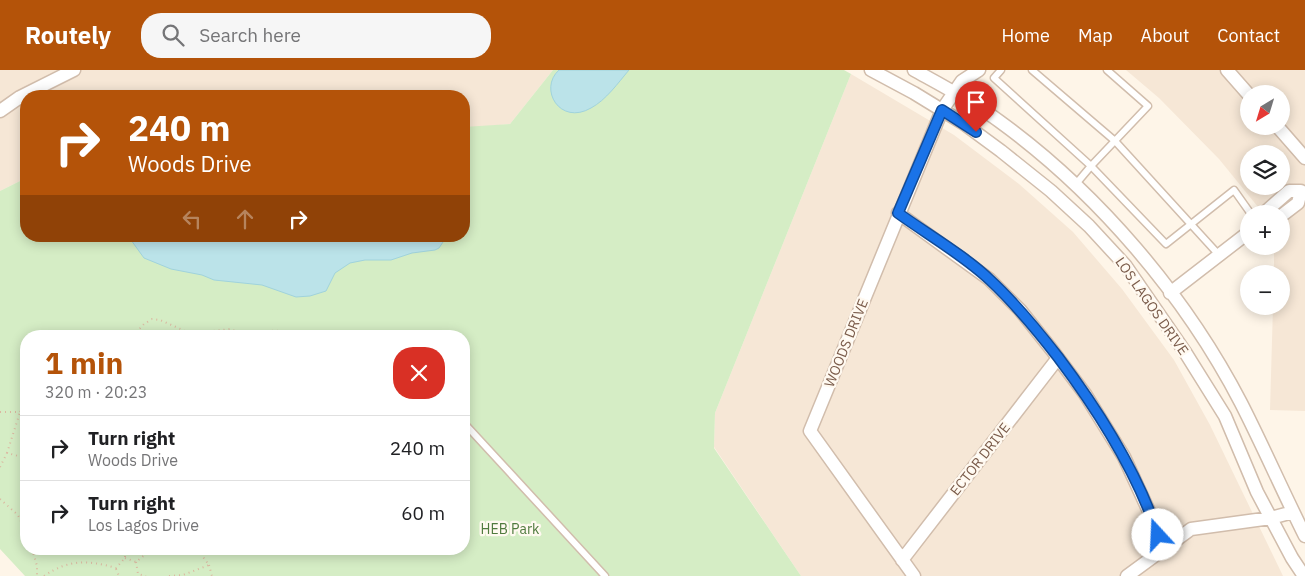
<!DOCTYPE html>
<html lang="en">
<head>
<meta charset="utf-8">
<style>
	:root { --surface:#fff; --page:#f6f6f6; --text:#202124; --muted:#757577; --line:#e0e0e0; --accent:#b45309 }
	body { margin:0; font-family:"IBM Plex Sans",sans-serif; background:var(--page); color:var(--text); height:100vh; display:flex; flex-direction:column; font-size:19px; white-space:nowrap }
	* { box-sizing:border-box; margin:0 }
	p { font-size:16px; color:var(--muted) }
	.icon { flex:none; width:28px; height:28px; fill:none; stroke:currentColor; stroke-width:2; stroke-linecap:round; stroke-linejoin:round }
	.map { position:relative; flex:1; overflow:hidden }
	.sheet { position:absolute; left:20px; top:260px; width:450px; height:225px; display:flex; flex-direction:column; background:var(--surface); border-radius:20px; box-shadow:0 2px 12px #0003 }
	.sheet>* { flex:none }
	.banner { position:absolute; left:20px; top:20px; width:450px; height:152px; border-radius:20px; box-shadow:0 2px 12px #0003; background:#b45309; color:#fff; overflow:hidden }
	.needle { width:32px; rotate:218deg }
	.fabs { position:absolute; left:1240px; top:15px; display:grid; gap:10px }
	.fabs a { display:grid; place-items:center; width:50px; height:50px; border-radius:50%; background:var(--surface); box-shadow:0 2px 12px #0003; font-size:25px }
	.pin { position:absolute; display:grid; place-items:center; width:42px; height:42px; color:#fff; margin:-51px -21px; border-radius:50% 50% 50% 0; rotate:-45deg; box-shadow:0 0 5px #0007 }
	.pin .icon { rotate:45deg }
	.me { position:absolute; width:55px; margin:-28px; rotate:340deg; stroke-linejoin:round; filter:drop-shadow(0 0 4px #0008) }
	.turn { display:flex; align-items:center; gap:18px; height:105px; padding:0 25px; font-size:22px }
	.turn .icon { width:65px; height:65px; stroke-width:2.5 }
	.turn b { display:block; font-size:35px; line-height:42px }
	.lanes { display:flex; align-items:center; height:48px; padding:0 25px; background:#0003; justify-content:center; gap:25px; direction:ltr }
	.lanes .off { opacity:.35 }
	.round { display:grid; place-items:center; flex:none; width:52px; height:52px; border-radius:20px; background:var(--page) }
	.summary { display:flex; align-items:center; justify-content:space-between; height:85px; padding:0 25px }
	h1 { font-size:30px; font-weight:800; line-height:38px; color:var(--accent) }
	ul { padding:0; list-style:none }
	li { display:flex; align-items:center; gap:15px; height:65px; padding:0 25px; border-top:1px solid var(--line) }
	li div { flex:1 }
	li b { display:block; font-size:19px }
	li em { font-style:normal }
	header { display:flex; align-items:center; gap:30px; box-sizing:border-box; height:70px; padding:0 25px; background:var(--accent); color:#fff }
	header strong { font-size:24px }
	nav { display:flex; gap:28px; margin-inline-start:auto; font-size:18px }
	.search { width:350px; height:45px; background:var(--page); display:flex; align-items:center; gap:12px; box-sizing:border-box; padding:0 18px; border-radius:20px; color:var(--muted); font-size:19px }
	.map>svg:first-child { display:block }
	.residential { fill:#f6e7d6; fill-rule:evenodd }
	.green { fill:#d5edc5; fill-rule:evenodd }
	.water { fill:#bbe3e9; stroke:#a0d3dc }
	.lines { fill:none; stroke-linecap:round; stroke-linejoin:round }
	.service-casing { stroke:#d1bdac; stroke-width:9 }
	.minor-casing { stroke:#d1bdac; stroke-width:15 }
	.path { stroke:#dbb7a0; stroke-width:2; stroke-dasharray:1 4; stroke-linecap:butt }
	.service { stroke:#fff; stroke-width:6 }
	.minor { stroke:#fff; stroke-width:12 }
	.route-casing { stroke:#114b97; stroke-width:12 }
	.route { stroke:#1a73e8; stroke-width:9 }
	.labels { text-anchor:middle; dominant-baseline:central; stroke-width:4.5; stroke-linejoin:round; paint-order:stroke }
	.street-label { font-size:14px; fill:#7a5b4a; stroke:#fff9f0 }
	.park-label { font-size:14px; fill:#507a3e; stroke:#fff9f0 }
</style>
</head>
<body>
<header>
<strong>Routely</strong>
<div class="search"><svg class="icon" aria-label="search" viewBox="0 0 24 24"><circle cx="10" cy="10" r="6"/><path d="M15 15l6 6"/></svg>Search here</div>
<nav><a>Home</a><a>Map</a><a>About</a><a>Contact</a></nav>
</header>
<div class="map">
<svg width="1305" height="506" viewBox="0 0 1305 506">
	<rect width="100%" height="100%" fill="#fef5e8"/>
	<!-- residential -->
	<path class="residential" d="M0,0H553L510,54L469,58L464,57V26H26V108L0,121Z
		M1126,0H1305V341L1270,340L1273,236H1281V204H1274V176H1281V144H1261L1258,137L1219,89L1159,28ZM1249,24H1281V56H1249ZM1249,84H1281V116H1249Z
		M851,4L954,65L1019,114L1073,162L1122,219L1174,290L1210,355L1283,506H801L714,377L715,343Z"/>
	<!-- green -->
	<path class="green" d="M553,0H844L851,4L715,343L714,378L801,506H25L0,479V121L26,108V166H464V57L510,54ZM26,266H464V479H26Z"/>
	<!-- water -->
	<path class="water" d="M559,0H629C618,13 606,30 591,38C560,56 538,19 559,0Z
		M131,166H447L439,178L435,180L412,183L391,190H365L350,193L335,203L326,221L310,226L296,227L262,215L214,210L202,205L171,199L144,188L131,170Z"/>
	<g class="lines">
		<defs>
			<path id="service" d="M1001,0L994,8L1091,96L1166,174L1234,120L1251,144
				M1032,0L1115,71L1219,185
				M1075,115L1091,96L1148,36L1107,0
				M464,353L605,506"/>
			<path id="minor" d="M871,0L914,23L963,53L1001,81L1051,121L1089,156L1125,195L1185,282L1225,346L1257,422L1292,488L1304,506
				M914,0C943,16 972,31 999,51C1097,122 1185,225 1241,333C1263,376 1283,422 1305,466
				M1227,0L1249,25
				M0,41L20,27L74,0
				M1277,56L1305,88
				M898,143L989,209L1020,240L1052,280L1085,324L1124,387L1153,450L1162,479
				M1263,144L1289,121H1301L1298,133L1281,146
				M1170,223L1249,162
				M902,490L1058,288
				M914,506L810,361L942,40L962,11L979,0
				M1127,506L1191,459L1271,448L1293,442"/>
		</defs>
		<!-- service casing -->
		<use href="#service" class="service-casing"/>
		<!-- minor casing -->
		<use href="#minor" class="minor-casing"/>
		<!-- path -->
		<path class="path" d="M212,261L214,266
			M133,266L144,254L152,249L160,250L185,261L197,263L230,259L248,266
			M258,266C269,260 279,258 290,266
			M0,342H20L23,336L26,333
			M7,383L20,342
			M0,397L7,383L26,388
			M0,429L18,445L26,462
			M32,479L37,496V506
			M125,488L136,492L152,479
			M136,492L138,504L146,506
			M209,495L212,506
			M116,499L119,506
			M44,506C69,489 88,490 116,498L125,488V479
			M169,506L183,505L209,495L197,479"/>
		<!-- service -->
		<use href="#service" class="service"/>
		<!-- minor -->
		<use href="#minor" class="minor"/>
	</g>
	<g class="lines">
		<defs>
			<path id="route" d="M976,62L942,40L898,143C927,164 965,186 990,210C1016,234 1037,260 1058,287C1098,340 1137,401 1158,465"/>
		</defs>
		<!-- route casing -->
		<use href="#route" class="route-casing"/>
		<!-- route -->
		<use href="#route" class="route"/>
	</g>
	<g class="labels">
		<!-- street labels -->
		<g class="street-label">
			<text transform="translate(1152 236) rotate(55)">LOS LAGOS DRIVE</text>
			<text transform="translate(846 273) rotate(-68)">WOODS DRIVE</text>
			<text transform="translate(980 389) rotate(-52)">ECTOR DRIVE</text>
		</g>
		<!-- park labels -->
		<g class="park-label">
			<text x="510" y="459">HEB Park</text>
		</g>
	</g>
</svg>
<div class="fabs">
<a><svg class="needle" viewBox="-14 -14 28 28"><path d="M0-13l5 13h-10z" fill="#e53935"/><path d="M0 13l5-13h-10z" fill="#757577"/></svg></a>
<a><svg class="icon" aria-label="layers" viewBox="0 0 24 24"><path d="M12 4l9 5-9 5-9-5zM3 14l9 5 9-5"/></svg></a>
<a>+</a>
<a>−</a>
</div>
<div class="pin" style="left:976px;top:62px;background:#d93025"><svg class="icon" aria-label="arrive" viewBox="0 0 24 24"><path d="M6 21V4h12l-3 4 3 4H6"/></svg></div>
<svg class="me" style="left:1158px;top:465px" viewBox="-20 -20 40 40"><circle r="19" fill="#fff"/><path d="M0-13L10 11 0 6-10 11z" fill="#1a73e8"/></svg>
<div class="banner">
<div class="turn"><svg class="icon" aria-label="right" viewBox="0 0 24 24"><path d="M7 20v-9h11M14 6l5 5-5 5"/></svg><div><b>240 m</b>Woods Drive</div></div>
<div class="lanes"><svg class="icon off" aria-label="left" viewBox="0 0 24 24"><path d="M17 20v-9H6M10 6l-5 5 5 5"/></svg><svg class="icon off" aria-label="ahead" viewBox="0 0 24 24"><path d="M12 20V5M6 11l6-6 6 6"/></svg><svg class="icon" aria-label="right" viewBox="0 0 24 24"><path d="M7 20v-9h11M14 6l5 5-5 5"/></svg></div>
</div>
<section class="sheet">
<div class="summary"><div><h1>1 min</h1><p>320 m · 20:23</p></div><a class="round" style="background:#d93025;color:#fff"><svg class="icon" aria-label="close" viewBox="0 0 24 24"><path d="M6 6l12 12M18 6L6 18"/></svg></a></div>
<ul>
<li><svg class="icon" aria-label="right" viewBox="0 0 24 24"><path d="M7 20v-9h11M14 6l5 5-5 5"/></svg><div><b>Turn right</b><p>Woods Drive</p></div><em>240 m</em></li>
<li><svg class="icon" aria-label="right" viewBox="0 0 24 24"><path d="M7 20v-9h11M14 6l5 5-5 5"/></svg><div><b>Turn right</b><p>Los Lagos Drive</p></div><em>60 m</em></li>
</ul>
</section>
</div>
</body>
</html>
